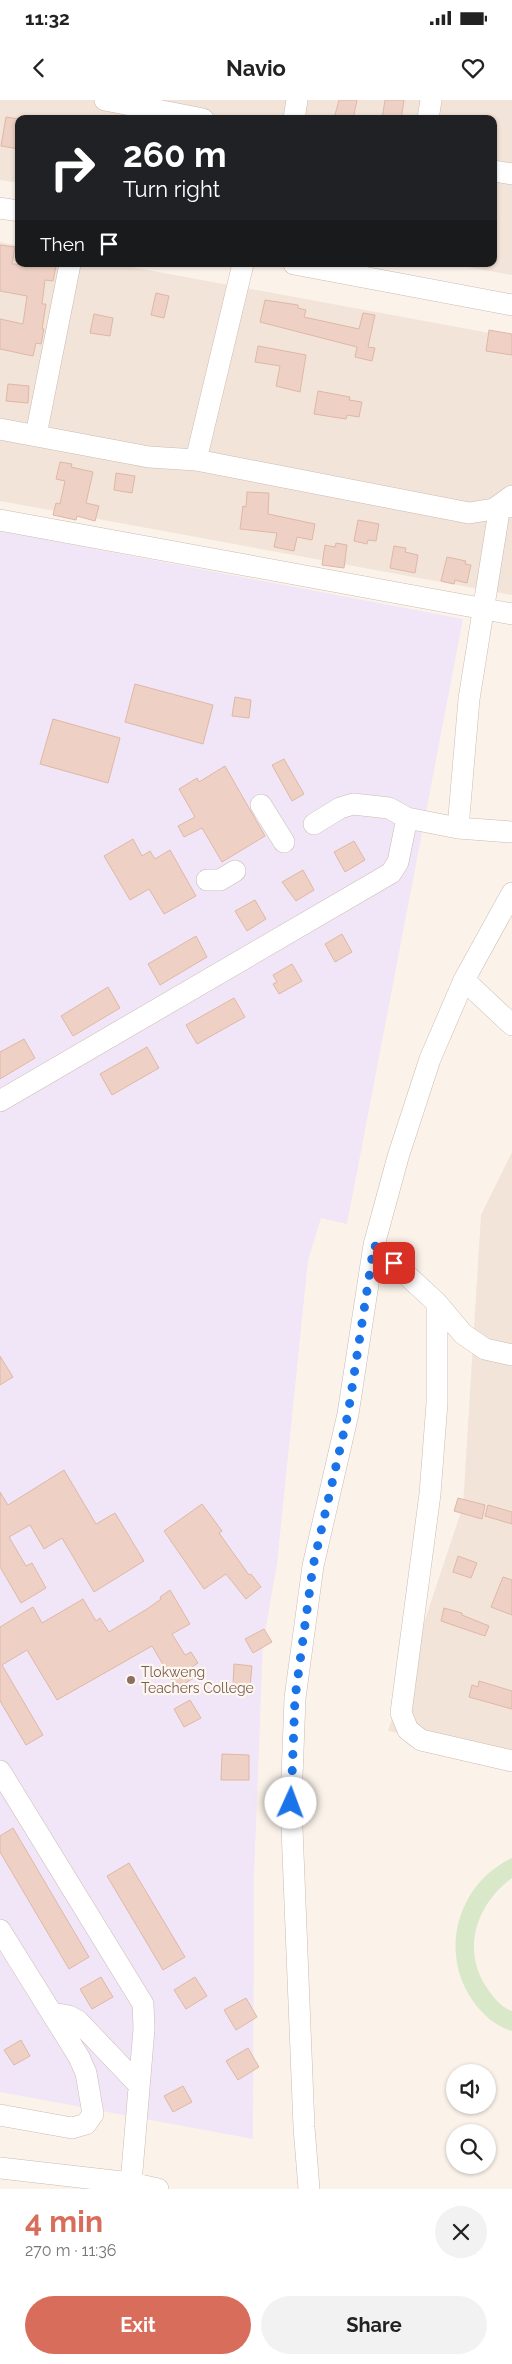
<!DOCTYPE html>
<html lang="en">
<head>
<meta charset="utf-8">
<style>
	:root { --surface:#fff; --page:#f2f2f2; --text:#222; --muted:#767676; --accent:#d96d5b }
	body { margin:0; font-family:Raleway,sans-serif; background:var(--page); color:var(--text); height:100vh; display:flex; flex-direction:column; font-size:19px; white-space:nowrap }
	* { box-sizing:border-box; margin:0 }
	p { font-size:16px; color:var(--muted) }
	.icon { flex:none; width:28px; height:28px; fill:none; stroke:currentColor; stroke-width:2; stroke-linecap:round; stroke-linejoin:round }
	.map { position:relative; height:2089px; overflow:hidden }
	.panel { display:flex; flex-direction:column; background:var(--surface); flex:1 }
	.panel>* { flex:none }
	.hud { position:absolute; left:15px; top:15px; width:482px; height:152px; border-radius:10px; box-shadow:0 1px 4px #0004; background:#202124; color:#fff; overflow:hidden }
	.controls { position:absolute; left:446px; top:1964px; display:grid; gap:10px }
	.controls a { display:grid; place-items:center; width:50px; height:50px; border-radius:50%; background:var(--surface); box-shadow:0 1px 4px #0004; font-size:25px }
	.pin { position:absolute; display:grid; place-items:center; width:42px; height:42px; color:#fff; margin:-21px; border-radius:10px; box-shadow:0 2px 8px #0006 }
	.me { position:absolute; width:55px; margin:-28px; rotate:2deg; stroke-linejoin:round; filter:drop-shadow(0 0 4px #0008) }
	.turn { display:flex; align-items:center; gap:18px; height:105px; padding:0 25px; font-size:22px }
	.turn .icon { width:65px; height:65px; stroke-width:2.5 }
	.turn b { display:block; font-size:35px; line-height:42px }
	.then { display:flex; align-items:center; height:48px; padding:0 25px; background:#0003; gap:10px; font-size:19px }
	.round { display:grid; place-items:center; flex:none; width:52px; height:52px; border-radius:26px; background:var(--page) }
	.overview { display:flex; align-items:center; justify-content:space-between; height:85px; padding:0 25px }
	h1 { font-size:30px; font-weight:700; line-height:38px; color:var(--accent) }
	.button { display:flex; gap:10px; margin-top:auto; padding:10px 25px }
	.button a { flex:1; height:58px; border-radius:30px; background:var(--accent); color:#fff; font-size:20px; font-weight:700; line-height:58px; text-align:center }
	.button a+a { background:var(--page); color:var(--text) }
	.status { display:flex; justify-content:space-between; align-items:center; height:35px; padding:0 25px; background:var(--surface); direction:ltr }
	.status svg { height:14px; fill:currentColor }
	header { display:flex; justify-content:space-between; align-items:center; height:65px; padding:0 25px; background:var(--surface); font-size:22px; font-weight:700 }
	.map>svg:first-child { display:block }
	.residential { fill:#f2e4d9 }
	.education { fill:#f0e6f7 }
	.green { fill:#d8e8c9 }
	.building { fill:#eed1c4; stroke:#dfb7a6 }
	.lines { fill:none; stroke-linecap:round; stroke-linejoin:round }
	.minor-casing { stroke:#ccbab1; stroke-width:22 }
	.minor { stroke:#fff; stroke-width:21 }
	.route { stroke:#1a73e8; stroke-width:9; stroke-dasharray:0 16.2 }
	.education-dot { fill:#8d6e63; stroke:#fef7f0; stroke-width:2 }
	.labels { text-anchor:middle; dominant-baseline:central; stroke-width:4.5; stroke-linejoin:round; paint-order:stroke }
	.education-label { font-size:14px; fill:#785e54; stroke:#fef7f0; text-anchor:start }
</style>
</head>
<body>
<div class="status"><b>11:32</b><svg viewBox="0 0 49 12"><path d="M0 12V9h3v3zM5 12V6h3v6zM10 12V3h3v9zM15 12V0h3v12zM26 1h20v11H26zM47 4h2v5h-2z"/></svg></div>
<header><svg class="icon" aria-label="back" viewBox="0 0 24 24"><path d="M15 5l-7 7 7 7"/></svg>Navio<svg class="icon" aria-label="heart" viewBox="0 0 24 24"><path d="M12 20l-8-8c-3-5 5-10 8-4 3-6 11-1 8 4z"/></svg></header>
<div class="map">
<svg width="512" height="2089" viewBox="0 0 512 2089">
	<rect width="100%" height="100%" fill="#fbf3ea"/>
	<!-- residential -->
	<path class="residential" d="M0,0H512V175L452,164H494V19H19V83L0,80Z
		M0,142L19,146V164H115L512,237V495L0,401Z
		M512,1052V1654L388,1631L463,1406L481,1115Z"/>
	<!-- education -->
	<path class="education" d="M0,431L463,519L347,1124L321,1118L308,1160L277,1464L263,1544L254,1775L253,2039L0,1992Z"/>
	<!-- green -->
	<path class="green" d="M512,1758V1778C476,1804 460,1852 489,1891C495,1899 502,1908 512,1911V1931C495,1926 483,1915 473,1901C438,1852 458,1783 512,1758Z"/>
	<!-- building -->
	<path class="building" d="M339,0H357L353,19L335,15Z
		M385,0H404L401,19H382Z
		M6,17L19,19V49L1,46Z
		M0,145L15,147L12,164L56,166L53,181L45,180L42,204H46L42,229H44L41,244L36,243L33,256L0,249V219L23,224L27,196L0,191Z
		M156,193L169,196L164,218L151,215Z
		M265,200L298,205V208L306,210L304,217L359,229L363,213L375,215L368,247L375,248L372,261L355,257L357,247L260,222Z
		M94,214L113,218L110,236L90,233Z
		M489,230L512,234V255L486,251Z
		M258,246L306,255L300,292L276,286L280,266L255,262Z
		M8,284L29,286L28,303L6,301Z
		M318,291L350,297L349,300L362,302L359,317L347,315L346,319L314,314Z
		M60,362L72,364L71,367L93,372L86,403L99,406L95,421L77,416L76,420L53,415L56,403L60,404L65,381L56,379Z
		M116,373L135,376L132,393L114,390Z
		M247,392L269,393L268,414L315,424L312,440L297,437L294,451L274,447L277,433L240,429L243,406L246,407Z
		M358,420L379,424L376,441L368,440L367,444L354,441Z
		M336,443L347,445L344,468L322,465L325,445L335,447Z
		M394,446L406,448L405,452L418,455L415,473L390,468Z
		M447,457L466,461L465,464L471,465L467,483L455,480L454,484L441,481Z
		M135,584L213,605L203,644L125,622Z
		M235,597L251,600L249,618L232,616Z
		M53,619L120,638L108,683L40,664Z
		M284,659L304,694L292,701L272,665Z
		M225,666L265,736L222,762L202,728L184,737L178,726L195,717L179,689L197,678L199,682Z
		M133,739L142,756L150,751L155,759L170,750L196,796L164,814L149,789L130,800L104,756Z
		M354,741L365,760L345,772L334,752Z
		M303,770L314,790L296,801L282,782Z
		M255,800L266,819L247,831L235,811Z
		M342,834L352,852L335,862L325,844Z
		M196,836L207,857L160,885L148,864Z
		M292,864L302,881L279,894L273,884L277,882L273,875Z
		M108,887L120,908L73,936L61,916Z
		M234,898L245,917L197,944L186,925Z
		M24,939L35,958L0,979V952Z
		M147,947L159,968L112,995L100,974Z
		M0,1256L13,1277L0,1285Z
		M64,1370L96,1424L115,1413L144,1461L94,1492L62,1438L44,1449L30,1425L9,1437L26,1466L32,1463L46,1488L21,1503L0,1467V1392L8,1405Z
		M458,1398L485,1405L482,1419L454,1411Z
		M202,1404L222,1431L219,1433L249,1475L251,1474L261,1487L246,1499L226,1474L204,1489L164,1431Z
		M488,1405L512,1412V1424L485,1416Z
		M458,1456L477,1463L471,1478L453,1472Z
		M503,1477L512,1480V1515L491,1507Z
		M170,1490L190,1524L172,1534L185,1555L191,1552L198,1563L192,1567L197,1576L177,1588L152,1546L57,1600L27,1550L2,1565L43,1635L26,1645L0,1601V1527L33,1507L42,1523L83,1499L96,1521L100,1518L109,1532L147,1509L161,1499L160,1497Z
		M444,1508L462,1513V1515L489,1526L485,1536L441,1521Z
		M264,1529L272,1542L253,1553L245,1539Z
		M234,1564L252,1566L250,1587L233,1586Z
		M479,1581L512,1591V1609L469,1597L472,1585L478,1587Z
		M190,1600L201,1618L184,1627L174,1609Z
		M222,1654L249,1655V1680H221Z
		M13,1728L89,1857L69,1869L0,1752V1736Z
		M129,1763L185,1857L163,1870L107,1776Z
		M101,1877L113,1897L92,1909L80,1889Z
		M195,1877L207,1896L186,1909L174,1890Z
		M246,1898L257,1917L236,1930L224,1910Z
		M21,1940L30,1956L14,1965L4,1950Z
		M248,1948L259,1967L238,1980L226,1961Z
		M183,1986L192,2002L173,2012L164,1996Z"/>
	<g class="lines">
		<defs>
			<path id="minor" d="M105,0L203,19
				M294,19L297,0
				M428,19L431,0
				M494,71L512,74
				M0,108L19,111
				M294,164L512,205
				M0,329L149,357L196,360L469,413L494,409L512,396
				M36,335L70,164
				M196,360L243,164
				M0,420L512,514
				M261,705L284,742
				M314,724L340,708L353,704L389,708L407,718L458,728L512,732
				M458,728L469,599L500,405L512,407
				M207,780H220L235,771
				M464,880L512,925
				M0,1001L391,773L398,762L407,718
				M374,1145L437,1203L463,1234L485,1249L512,1255
				M437,1203V1303L430,1394L401,1613L408,1630L421,1640L512,1661
				M0,1671L143,1904L144,1929L131,2083
				M0,1830L79,1957L86,1973L93,2014L86,2024L72,2028L0,2015
				M52,1913L69,1916L78,1921L139,1985
				M0,2068L131,2083L158,2089
				M309,2089L304,2027L291,1703L295,1598L313,1466L348,1314L374,1145L398,1057L430,959L464,880L512,793"/>
		</defs>
		<!-- minor casing -->
		<use href="#minor" class="minor-casing"/>
		<!-- minor -->
		<use href="#minor" class="minor"/>
	</g>
	<g class="lines">
		<!-- route -->
		<path class="route" d="M291,1703L295,1598L313,1466L348,1314L374,1145L394,1163"/>
	</g>
	<!-- markers -->
	<circle class="education-dot" cx="131" cy="1580" r="5"/>
	<g class="labels">
		<!-- education labels -->
		<g class="education-label">
			<text x="141" y="1572">Tlokweng<tspan x="141" dy="16">Teachers College</tspan></text>
		</g>
	</g>
</svg>
<div class="controls">
<a><svg class="icon" aria-label="sound" viewBox="0 0 24 24"><path d="M4 9h4l5-4v14l-5-4H4zM17 9q2 3 0 6"/></svg></a>
<a><svg class="icon" aria-label="search" viewBox="0 0 24 24"><circle cx="10" cy="10" r="6"/><path d="M15 15l6 6"/></svg></a>
</div>
<div class="pin" style="left:394px;top:1163px;background:#d93025"><svg class="icon" aria-label="arrive" viewBox="0 0 24 24"><path d="M6 21V4h12l-3 4 3 4H6"/></svg></div>
<svg class="me" style="left:291px;top:1703px" viewBox="-20 -20 40 40"><circle r="19" fill="#fff"/><path d="M0-13L10 11 0 6-10 11z" fill="#1a73e8"/></svg>
<div class="hud">
<div class="turn"><svg class="icon" aria-label="right" viewBox="0 0 24 24"><path d="M7 20v-9h11M14 6l5 5-5 5"/></svg><div><b>260 m</b>Turn right</div></div>
<div class="then">Then<svg class="icon" aria-label="arrive" viewBox="0 0 24 24"><path d="M6 21V4h12l-3 4 3 4H6"/></svg></div>
</div>
</div>
<section class="panel">
<div class="overview"><div><h1>4 min</h1><p>270 m · 11:36</p></div><a class="round"><svg class="icon" aria-label="close" viewBox="0 0 24 24"><path d="M6 6l12 12M18 6L6 18"/></svg></a></div>
<div class="button"><a>Exit</a><a>Share</a></div>
</section>
</body>
</html>
